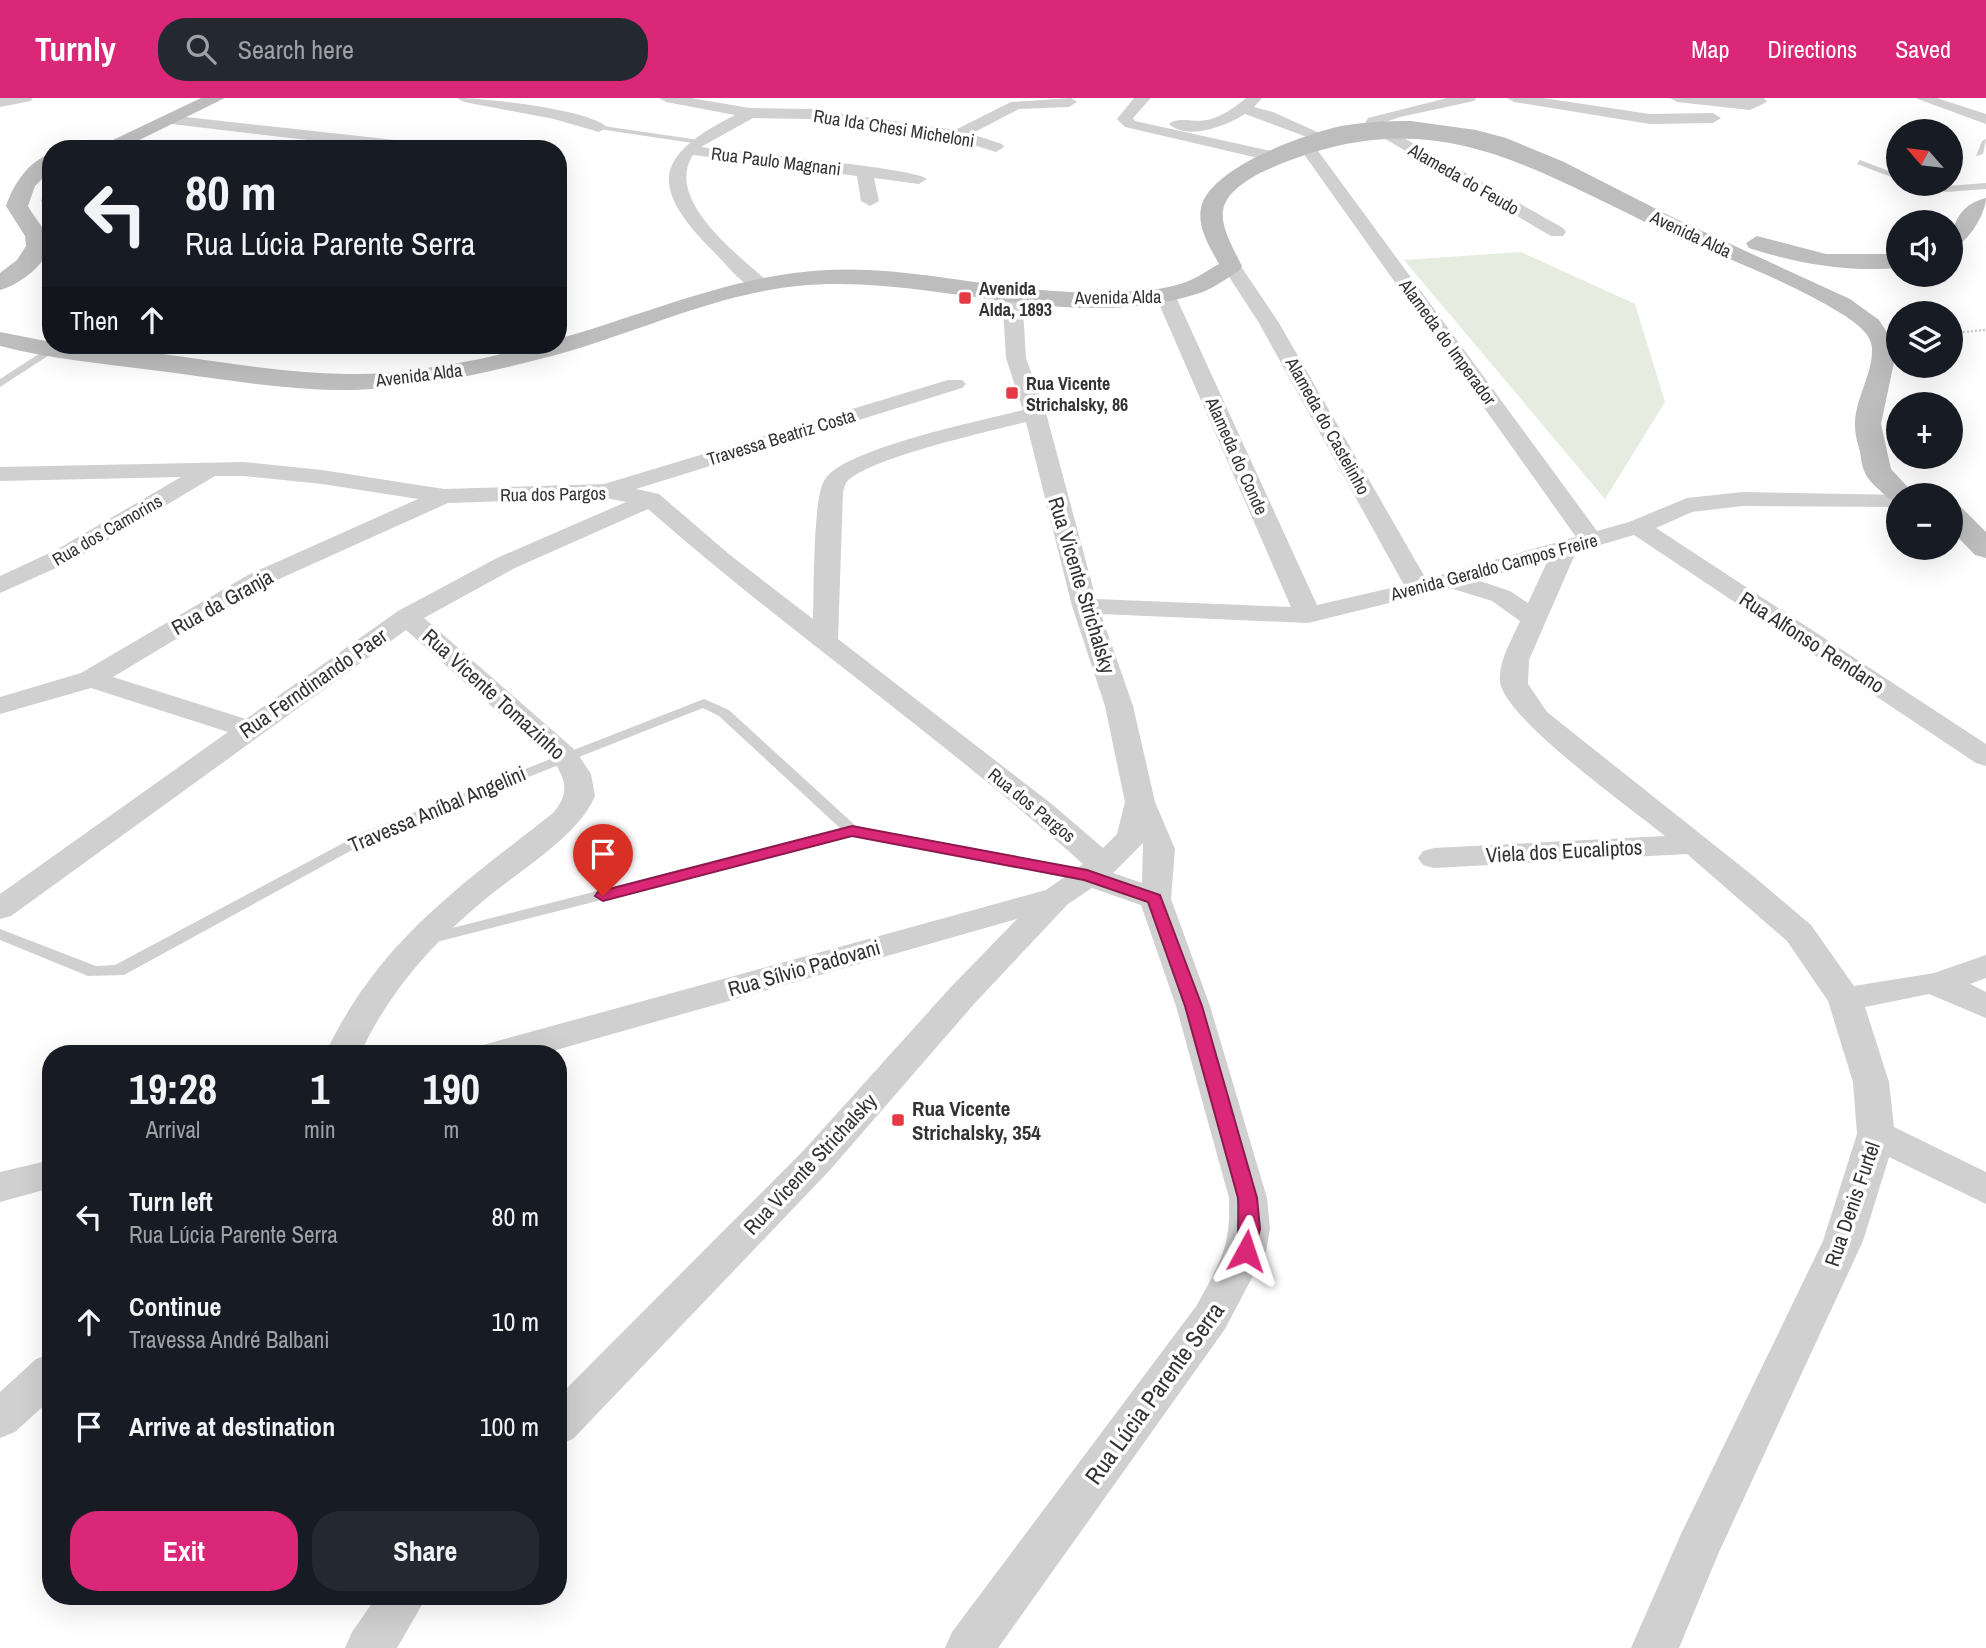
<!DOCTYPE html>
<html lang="en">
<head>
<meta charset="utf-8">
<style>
	:root { --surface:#171b24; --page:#242831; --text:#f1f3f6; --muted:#9ea1a6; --accent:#db2777 }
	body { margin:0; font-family:"Archivo Narrow",sans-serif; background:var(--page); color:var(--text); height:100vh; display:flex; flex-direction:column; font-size:26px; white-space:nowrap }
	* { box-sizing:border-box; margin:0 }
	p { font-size:23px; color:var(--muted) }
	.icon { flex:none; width:38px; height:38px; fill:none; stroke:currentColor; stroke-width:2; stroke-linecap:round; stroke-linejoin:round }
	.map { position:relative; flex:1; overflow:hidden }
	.details { position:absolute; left:42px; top:947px; width:525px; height:560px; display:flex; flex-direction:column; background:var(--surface); border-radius:28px; box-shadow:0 7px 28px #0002 }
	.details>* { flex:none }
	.guide { position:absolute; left:42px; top:42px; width:525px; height:214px; border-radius:28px; box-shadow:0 7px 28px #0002; background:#171b24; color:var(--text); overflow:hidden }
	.needle { width:46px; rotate:298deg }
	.buttons { position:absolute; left:1886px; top:21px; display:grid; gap:14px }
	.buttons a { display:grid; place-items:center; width:77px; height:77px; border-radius:50%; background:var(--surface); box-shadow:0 7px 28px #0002; font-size:35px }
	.pin { position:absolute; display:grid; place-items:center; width:60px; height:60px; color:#fff; margin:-72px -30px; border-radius:50% 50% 50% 0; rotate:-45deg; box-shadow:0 0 7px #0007 }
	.pin .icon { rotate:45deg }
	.me { position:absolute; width:77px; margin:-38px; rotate:5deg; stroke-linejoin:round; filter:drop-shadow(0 0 5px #0008) }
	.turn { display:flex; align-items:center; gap:24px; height:147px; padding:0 28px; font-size:32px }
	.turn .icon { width:91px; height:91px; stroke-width:2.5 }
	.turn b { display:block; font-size:49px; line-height:60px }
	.then { display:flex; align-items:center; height:66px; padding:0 28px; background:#0003; gap:14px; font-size:26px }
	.eta { display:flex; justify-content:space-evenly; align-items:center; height:119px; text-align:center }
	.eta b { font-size:42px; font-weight:700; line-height:49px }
	.cta { display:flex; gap:14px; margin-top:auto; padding:14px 28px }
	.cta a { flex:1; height:80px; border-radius:28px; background:var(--accent); color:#fff; font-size:28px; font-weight:700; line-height:80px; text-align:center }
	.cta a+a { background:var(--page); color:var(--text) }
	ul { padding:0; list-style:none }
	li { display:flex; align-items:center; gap:21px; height:105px; padding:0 28px }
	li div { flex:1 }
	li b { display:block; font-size:26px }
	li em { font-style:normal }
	header { display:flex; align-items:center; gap:42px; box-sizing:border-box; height:98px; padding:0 35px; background:var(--accent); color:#fff }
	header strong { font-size:33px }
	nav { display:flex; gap:38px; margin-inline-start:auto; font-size:24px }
	.search { width:490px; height:63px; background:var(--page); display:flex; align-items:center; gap:18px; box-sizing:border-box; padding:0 24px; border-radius:28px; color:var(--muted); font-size:26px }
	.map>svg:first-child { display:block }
	.green { fill:#e6ecdf }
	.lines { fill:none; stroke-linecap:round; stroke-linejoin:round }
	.path { stroke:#cdcdcd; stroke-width:2.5; stroke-dasharray:2 2; stroke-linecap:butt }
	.lane { fill:#d0d0d0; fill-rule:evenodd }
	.street { fill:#d0d0d0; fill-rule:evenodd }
	.secondary { fill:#bdbdbd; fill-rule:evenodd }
	.route { fill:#db2777; stroke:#8e194d; stroke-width:2 }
	.poi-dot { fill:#e63946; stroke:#fff; stroke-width:2.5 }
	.labels { text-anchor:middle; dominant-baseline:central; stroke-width:7; stroke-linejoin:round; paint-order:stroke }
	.far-street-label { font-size:18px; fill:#333; stroke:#fff }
	.far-poi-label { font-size:18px; font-weight:bold; fill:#333; stroke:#fff; text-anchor:start }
	.street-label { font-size:21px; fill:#333; stroke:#fff }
	.poi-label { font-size:21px; font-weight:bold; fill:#333; stroke:#fff; text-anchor:start }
	.near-street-label { font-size:24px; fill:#333; stroke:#fff }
</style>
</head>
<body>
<header>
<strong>Turnly</strong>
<div class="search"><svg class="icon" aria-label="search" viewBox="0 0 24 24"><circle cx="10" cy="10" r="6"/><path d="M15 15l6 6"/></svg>Search here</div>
<nav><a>Map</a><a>Directions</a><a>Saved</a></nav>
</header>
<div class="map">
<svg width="1986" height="1550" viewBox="0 0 1986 1550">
	<rect width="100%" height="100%" fill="#fff"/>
	<!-- green -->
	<path class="green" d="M1521,154L1635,206L1665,304L1605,401L1404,162Z"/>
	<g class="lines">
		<!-- path -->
		<path class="path" d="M1951,235L1986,232"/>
		<!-- lane -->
		<path class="lane" d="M596,27L699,42L703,44L699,46L599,31Z
			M1986,41L1983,56L1976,58L1982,43Z
			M1860,62L1899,77V82L1857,66Z
			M1986,85V91L1946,94L1909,86L1946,88Z
			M48,250L57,252L0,289V281Z
			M704,601L729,612L857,729L1087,772L1095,777L1087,782L852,738L425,847L419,846L417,842L425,837L841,731L719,618L703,610L374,740L124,877L88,878L0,842V831L96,868L115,867L364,734Z"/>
		<!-- street -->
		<path class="street" d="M0,0H33L31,3L0,9Z
			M457,0C485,0 588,11 607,29L599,34L554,21L464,4Z
			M659,0H691L750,10L811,11L955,32L1011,4L1071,0L1077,4L1069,9L1019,11L971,36L1002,46L1004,49L996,54L955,41L811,21L753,20L701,49C731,53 917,70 927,81L919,86L874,80L879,103L870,108L861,103L857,78L693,57C664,101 737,156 766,182L768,186L759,192C742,188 726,166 714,154C648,88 654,58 735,17L666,4Z
			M1134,0H1151L1133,20L1135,23L1275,54L1283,59L1275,64L1125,29L1117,21Z
			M1246,0H1262L1254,9L1273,14L1326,38L1318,43L1312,41L1245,16C1226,28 1188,43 1169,26C1178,18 1195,25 1207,22C1222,19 1235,9 1246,0Z
			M1447,0H1476L1474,3L1400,19L1379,26L1563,130L1566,134L1563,138H1551L1363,28L1368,20Z
			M1507,0H1543L1650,16L1713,15L1721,20L1713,25L1650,26L1514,4Z
			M1670,0H1764L1767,4L1750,12L1677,4Z
			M1915,0H1937L1986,16V26Z
			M168,17L431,46L439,51H385L163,25V19Z
			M1304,40L1310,42L1597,433L1629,424L1687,400L1743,394L1907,397H1899V409L1743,408L1692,414L1656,430L1986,646V668L1976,665L1634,437L1576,454L1529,562L1528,586L1547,614L1752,777L1811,827L1854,888L1934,875L1986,857V880L1970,886L1986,894V920L1929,896L1865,909L1889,984L1894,1029L1986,1074V1106L1889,1059L1863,1143L1719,1454L1679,1550H1631L1681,1436L1823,1143L1857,1036L1853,984L1828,903L1787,843L1687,756L1434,770L1423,767L1418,760L1423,753L1434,750L1665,738C1632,711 1505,621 1500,584C1498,563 1512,542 1520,523L1492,503L1450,490L1308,525L1101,516L1133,608L1155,704L1175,751L1171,801L1210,908L1267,1100L1270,1131L1266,1153L1225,1231L998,1550H945L952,1534L1197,1207C1220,1164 1231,1150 1229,1100L1176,908L1141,807L1092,790L1068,806L974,906L830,1072L573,1341L558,1347V1299L804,1052L950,890L1017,821L542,956H479L483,947L1046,792L1083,766C943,640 789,535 648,411L515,470L424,520L575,652L591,676L595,698C578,739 517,774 483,803C431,846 389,894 360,956H325C379,843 458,790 553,715C569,697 567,683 554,664L406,532L11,818L0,821V796L228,634L91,590L0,616V599L81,575L248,477L418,401L322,386L243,378H215L74,462L0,495V478L56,452L181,379L0,383V369L243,364L322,372L444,391L604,386L948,282H962L966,286L962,290L636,391L659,396L730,457L813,521C814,494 813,401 824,383C840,351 985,322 1023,312L1006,260L1002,195L1012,189L1022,195L1026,260L1046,315L1096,501L1291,509L1156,199L1166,193L1176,199L1317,507L1404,487L1259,225L1222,168L1231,162L1238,164L1279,225L1426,481L1576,439L1296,45ZM1026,324L1072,508L1105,608L1125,704L1117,736L1103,750L1053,707L838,541L843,395C843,394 845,386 846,385C863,361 994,332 1026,324ZM606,400L626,404L497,460L398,513L246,621L113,579L266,487L448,405ZM1548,462L1528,505L1510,493L1477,482ZM1143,745L1142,785L1113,775Z
			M108,247H132L111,262H97L94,258Z
			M51,1062V1090L0,1104V1074Z
			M51,1256V1301L15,1334L0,1340V1294L36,1261Z
			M377,1498H427L397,1550H345L352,1534Z"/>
		<!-- secondary -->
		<path class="secondary" d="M201,0H225L121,51H94Z
			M1411,23L1476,32L1506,40L1564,64L1676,121L1850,201L1879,222L1897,250L1881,326L1891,371L1915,397H1899V405C1888,402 1882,394 1874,387C1863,376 1862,368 1860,354C1858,346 1855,337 1855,328C1854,302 1873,276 1872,251C1872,235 1853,223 1842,216C1786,181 1720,159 1660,131C1514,61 1424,0 1260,75C1209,103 1218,122 1242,168L1239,173C1227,180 1214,190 1200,195C1068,238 931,174 797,188C709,197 626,240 540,261C479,277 416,290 353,292C285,293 218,280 151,272C100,265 50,261 0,248V234L51,244V247C150,247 248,275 348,276C392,277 437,269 480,261C506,255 531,247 558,247V241C647,216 732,177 826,172C922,167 1020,200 1118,194C1141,193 1164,192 1186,184C1197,180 1208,172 1219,166C1210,150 1197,129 1201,110C1209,70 1305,36 1341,28C1364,24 1387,23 1411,23Z
			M51,56V72L35,88L28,108C34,119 45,130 48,142C53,164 17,188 0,192V175L17,162L26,148L25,138L6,108C13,87 29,62 51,56Z
			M51,96V110L44,108L41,102Z
			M1986,100C1986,115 1968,146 1951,151C1951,126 1960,106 1986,100Z
			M1757,138L1826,156H1899V170C1847,174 1799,166 1749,150L1746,145Z
			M1951,406L1961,409L1986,434V460L1975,457L1951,432Z"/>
	</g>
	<!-- route -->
	<path class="route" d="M852,728L1087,772L1160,797L1202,908L1257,1100L1260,1131L1253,1159H1239C1237,1155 1239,1111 1238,1100L1185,908L1148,804L1084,782L852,738L603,803L595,798L598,794Z"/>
	<!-- markers -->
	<g class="poi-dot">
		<rect x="958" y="193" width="14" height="14" rx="3.5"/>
		<rect x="1005" y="288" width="14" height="14" rx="3.5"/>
		<rect x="891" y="1015" width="14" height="14" rx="3.5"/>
	</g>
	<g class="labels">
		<!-- far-street labels -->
		<g class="far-street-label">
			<text transform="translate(894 30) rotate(9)">Rua Ida Chesi Micheloni</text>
			<text transform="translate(776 63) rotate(7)">Rua Paulo Magnani</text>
			<text transform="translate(1464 81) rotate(30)">Alameda do Feudo</text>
			<text transform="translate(1691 136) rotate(25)">Avenida Alda</text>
			<text transform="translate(1118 199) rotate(-1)">Avenida Alda</text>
			<text transform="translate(1448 244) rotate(54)">Alameda do Imperador</text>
			<text transform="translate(419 277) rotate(-7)">Avenida Alda</text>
			<text transform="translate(1328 328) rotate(61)">Alameda do Castelinho</text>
			<text transform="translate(781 339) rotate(-17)">Travessa Beatriz Costa</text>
			<text transform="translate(1237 358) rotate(66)">Alameda do Conde</text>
			<text transform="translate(553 396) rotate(-1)">Rua dos Pargos</text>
			<text transform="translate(107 432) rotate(-30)">Rua dos Camorins</text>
			<text transform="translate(1494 469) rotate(-15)">Avenida Geraldo Campos Freire</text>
			<text transform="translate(1032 707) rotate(39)">Rua dos Pargos</text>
		</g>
		<!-- far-poi labels -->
		<g class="far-poi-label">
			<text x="979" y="190">Avenida<tspan x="979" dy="21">Alda, 1893</tspan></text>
			<text x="1026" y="285">Rua Vicente<tspan x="1026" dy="21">Strichalsky, 86</tspan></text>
		</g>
		<!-- street labels -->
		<g class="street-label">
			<text transform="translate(1082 487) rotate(73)">Rua Vicente Strichalsky</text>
			<text transform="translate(222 504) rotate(-29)">Rua da Granja</text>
			<text transform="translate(1812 544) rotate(33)">Rua Alfonso Rendano</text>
			<text transform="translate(313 585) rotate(-35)">Rua Ferndinando Paer</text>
			<text transform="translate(494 596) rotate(42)">Rua Vicente Tomazinho</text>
			<text transform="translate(437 711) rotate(-23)">Travessa Aníbal Angelini</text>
			<text transform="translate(1564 753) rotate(-3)">Viela dos Eucaliptos</text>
			<text transform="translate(804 870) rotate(-16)">Rua Sílvio Padovani</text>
			<text transform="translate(810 1066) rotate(-47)">Rua Vicente Strichalsky</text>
			<text transform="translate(1852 1106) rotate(-71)">Rua Denis Furtel</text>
		</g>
		<!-- poi labels -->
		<g class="poi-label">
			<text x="912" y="1010">Rua Vicente<tspan x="912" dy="24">Strichalsky, 354</tspan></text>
		</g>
		<!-- near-street labels -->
		<g class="near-street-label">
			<text transform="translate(1154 1295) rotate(-54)">Rua Lúcia Parente Serra</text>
		</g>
	</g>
</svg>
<div class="buttons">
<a><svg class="needle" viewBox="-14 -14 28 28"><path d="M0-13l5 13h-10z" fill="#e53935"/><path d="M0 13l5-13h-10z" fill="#9ea1a6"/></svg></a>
<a><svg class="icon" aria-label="sound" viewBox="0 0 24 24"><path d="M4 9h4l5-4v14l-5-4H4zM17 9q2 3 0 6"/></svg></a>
<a><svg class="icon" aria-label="layers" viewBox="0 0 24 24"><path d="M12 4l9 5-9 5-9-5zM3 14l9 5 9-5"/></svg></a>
<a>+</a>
<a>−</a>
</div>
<div class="pin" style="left:603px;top:798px;background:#d93025"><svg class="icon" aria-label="arrive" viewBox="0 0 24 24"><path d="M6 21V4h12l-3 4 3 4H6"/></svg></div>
<svg class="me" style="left:1246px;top:1153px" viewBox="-20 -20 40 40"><path d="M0-17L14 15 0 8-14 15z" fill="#db2777" stroke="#fff" stroke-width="4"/></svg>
<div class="guide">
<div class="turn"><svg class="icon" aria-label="left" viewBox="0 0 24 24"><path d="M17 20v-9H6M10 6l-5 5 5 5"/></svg><div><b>80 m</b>Rua Lúcia Parente Serra</div></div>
<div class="then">Then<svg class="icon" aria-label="ahead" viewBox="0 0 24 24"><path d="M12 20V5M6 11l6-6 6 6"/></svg></div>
</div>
<section class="details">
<div class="eta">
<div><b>19:28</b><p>Arrival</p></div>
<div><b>1</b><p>min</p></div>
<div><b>190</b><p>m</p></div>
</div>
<ul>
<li><svg class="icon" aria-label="left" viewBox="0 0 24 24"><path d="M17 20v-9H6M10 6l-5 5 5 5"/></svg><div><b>Turn left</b><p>Rua Lúcia Parente Serra</p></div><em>80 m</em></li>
<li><svg class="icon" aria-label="ahead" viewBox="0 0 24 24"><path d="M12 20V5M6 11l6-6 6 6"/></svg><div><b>Continue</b><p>Travessa André Balbani</p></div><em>10 m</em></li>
<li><svg class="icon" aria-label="arrive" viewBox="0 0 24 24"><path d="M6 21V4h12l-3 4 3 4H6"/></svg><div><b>Arrive at destination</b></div><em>100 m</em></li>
</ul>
<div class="cta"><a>Exit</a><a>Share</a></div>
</section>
</div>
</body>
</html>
